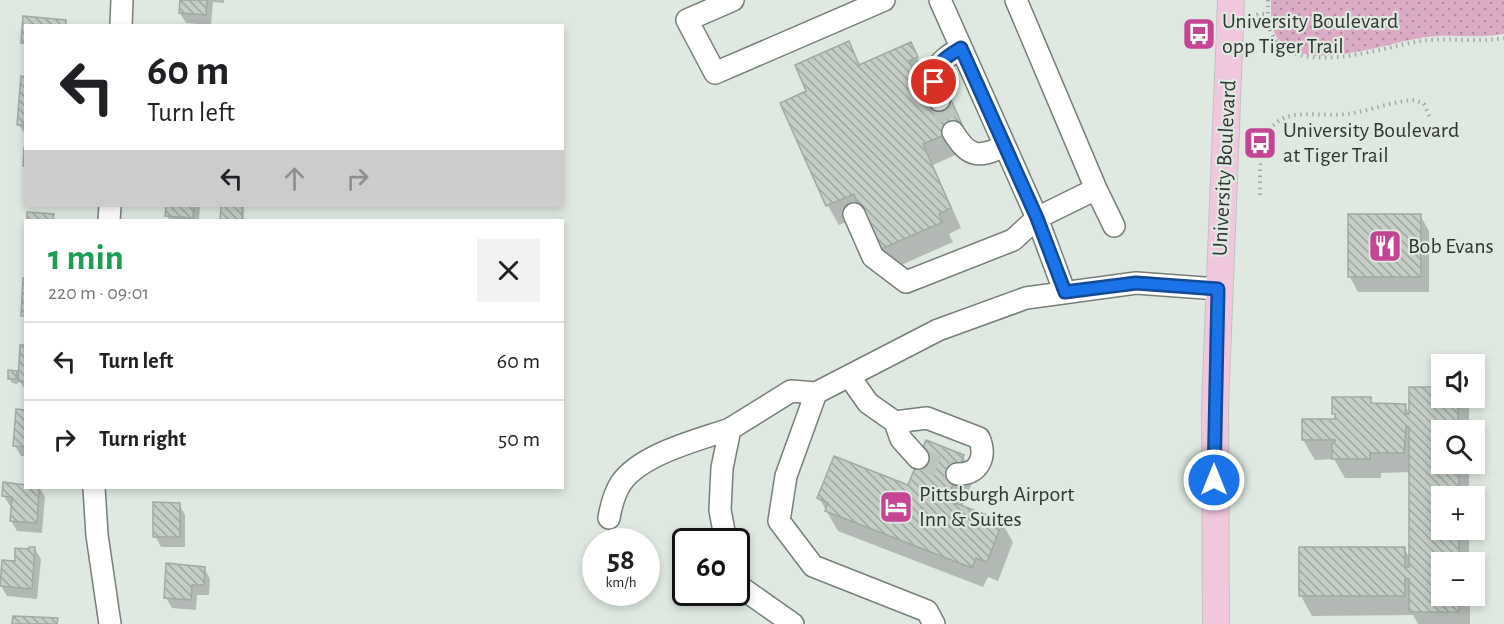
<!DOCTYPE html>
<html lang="en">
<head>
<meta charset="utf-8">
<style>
	:root { --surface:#fff; --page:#f2f2f2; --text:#202124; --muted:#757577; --line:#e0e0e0 }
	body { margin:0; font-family:"Alegreya Sans",sans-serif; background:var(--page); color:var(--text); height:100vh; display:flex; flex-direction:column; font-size:22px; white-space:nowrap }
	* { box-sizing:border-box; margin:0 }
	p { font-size:20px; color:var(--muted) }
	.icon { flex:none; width:33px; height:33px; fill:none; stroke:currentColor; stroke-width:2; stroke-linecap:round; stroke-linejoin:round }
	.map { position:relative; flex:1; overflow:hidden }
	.panel { position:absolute; left:24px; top:219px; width:540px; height:270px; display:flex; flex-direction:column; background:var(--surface); border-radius:0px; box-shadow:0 3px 9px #0003 }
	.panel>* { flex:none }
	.banner { position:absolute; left:24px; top:24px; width:540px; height:183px; border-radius:0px; box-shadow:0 3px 9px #0003; background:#fff; color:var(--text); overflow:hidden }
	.tools { position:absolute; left:1431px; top:354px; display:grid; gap:12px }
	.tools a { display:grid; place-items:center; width:54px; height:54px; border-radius:0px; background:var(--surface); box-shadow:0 3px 9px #0003; font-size:30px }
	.speed { position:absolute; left:582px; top:528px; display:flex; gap:12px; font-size:30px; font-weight:700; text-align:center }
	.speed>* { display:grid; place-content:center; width:78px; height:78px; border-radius:50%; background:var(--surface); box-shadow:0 3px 9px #0003; line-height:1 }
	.speed small { font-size:15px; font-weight:400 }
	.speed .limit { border:3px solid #111; border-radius:9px; background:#fff; color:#111 }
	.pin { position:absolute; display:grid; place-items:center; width:51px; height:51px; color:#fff; margin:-26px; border:3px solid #fff; border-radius:50%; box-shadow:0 2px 6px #0007 }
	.me { position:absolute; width:66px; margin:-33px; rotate:0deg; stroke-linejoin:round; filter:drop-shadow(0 0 4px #0008) }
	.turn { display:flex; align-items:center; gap:21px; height:126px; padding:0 24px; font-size:27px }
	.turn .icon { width:78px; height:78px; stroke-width:2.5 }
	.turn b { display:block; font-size:42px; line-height:51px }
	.lanes { display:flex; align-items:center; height:57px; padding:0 24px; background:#0003; justify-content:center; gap:30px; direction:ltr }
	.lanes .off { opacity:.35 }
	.round { display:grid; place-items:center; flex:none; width:63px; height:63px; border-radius:0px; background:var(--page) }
	.overview { display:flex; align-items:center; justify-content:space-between; height:102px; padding:0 24px }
	h1 { font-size:36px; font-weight:600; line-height:45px; color:#1e9e55 }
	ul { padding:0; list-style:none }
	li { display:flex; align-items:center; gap:18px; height:78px; padding:0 24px; border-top:2px solid var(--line) }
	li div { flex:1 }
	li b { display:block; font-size:22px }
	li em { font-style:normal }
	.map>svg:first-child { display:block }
	.grass { fill:url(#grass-dots) }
	.shadow { fill:#0003 }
	.building { fill:url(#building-back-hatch); stroke:#a1a9a3; stroke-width:1.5 }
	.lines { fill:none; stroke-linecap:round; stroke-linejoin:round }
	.minor-tunnel { stroke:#bcc4be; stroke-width:21; stroke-dasharray:21 10; stroke-linecap:butt }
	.minor-casing { stroke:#767e78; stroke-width:24 }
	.major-casing { stroke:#c2c3c2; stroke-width:28 }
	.path { stroke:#a1a9a3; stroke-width:4; stroke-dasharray:1.5 4.5; stroke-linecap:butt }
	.minor { stroke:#fff; stroke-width:21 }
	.major { stroke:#f1c7de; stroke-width:26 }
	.route-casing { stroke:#114b97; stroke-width:15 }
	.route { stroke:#1a73e8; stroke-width:10 }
	.labels { text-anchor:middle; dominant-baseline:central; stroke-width:4.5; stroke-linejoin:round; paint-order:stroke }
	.poi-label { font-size:22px; fill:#323633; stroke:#dfe8e1; text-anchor:start }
	.street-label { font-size:22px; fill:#323633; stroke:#dfe8e1 }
</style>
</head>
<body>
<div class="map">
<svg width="1504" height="624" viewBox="0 0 1504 624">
	<defs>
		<pattern id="grass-dots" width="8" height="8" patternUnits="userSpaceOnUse" patternTransform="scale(1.5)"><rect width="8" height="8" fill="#dbabc5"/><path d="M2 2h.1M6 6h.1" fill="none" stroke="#b28ca1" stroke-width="1.8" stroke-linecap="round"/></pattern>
		<pattern id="building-back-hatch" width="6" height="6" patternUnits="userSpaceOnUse" patternTransform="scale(1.5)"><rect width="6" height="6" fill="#c4cdc6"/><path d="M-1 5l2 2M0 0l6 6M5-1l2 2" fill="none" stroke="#a0a7a1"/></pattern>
	</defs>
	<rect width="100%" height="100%" fill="#dfe8e1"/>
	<!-- grass -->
	<path class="grass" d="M1271,0H1504V34C1476,39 1449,33 1421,38C1386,43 1299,76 1276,36C1270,25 1271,12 1271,0Z"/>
	<!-- shadow -->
	<path class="shadow" d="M181,0H224V3L213,2L211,25L186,23L180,13Z
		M848,43L861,66L910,44L928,78L920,81L930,105L948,97L973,147L933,165L961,228L949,234L953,242L892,269L880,250L865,214L839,225L828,206L782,103L808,91Z
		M26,78V136L19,125Z
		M168,206H200L199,220H170L167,216Z
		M222,206H244V220H222Z
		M1420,215L1429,231V292H1358L1350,277Z
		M26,347V391L18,379V384L12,383L9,378L16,372L20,379Z
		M1370,398L1374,405H1405L1410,415L1442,398H1463L1469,408V430H1442V464H1469V496H1442V530H1469V562H1442V596H1470V624H1418L1413,615L1312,616L1301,596L1404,548L1411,560L1410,472L1381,473V478H1345L1334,459L1315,460L1303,440L1337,420L1334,413Z
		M26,411V456H21L15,446Z
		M963,456L975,476L962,507L1002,523L1013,542L998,581L988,577L983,587L838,531L819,498L909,486Z
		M26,488H40L45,497L42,533L17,531L11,521L12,506H10L4,496Z
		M179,504L185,515V547H161L155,536Z
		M35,549L41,559L37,599L7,596L1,586L16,563Z
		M204,568L210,579L209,595H197L196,610L172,608L166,598Z"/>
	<!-- building -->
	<path class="building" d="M180,0H207L206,15L179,13Z
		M23,16L66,20V26H26V43H21Z
		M849,41L859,65L911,42L918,57L909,61L929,104L949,95L963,127L923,144L951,208L939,214L943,222L879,250L854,194L826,206L780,103L806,91L795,65Z
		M21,76L26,77V125H17Z
		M24,148L26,149V166H23Z
		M166,206H194L193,218L165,216Z
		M221,206H242V220H220Z
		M27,212L54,214L53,220H27Z
		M1348,214H1421V277H1348Z
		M23,278H26V316H21Z
		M20,345H26V382L18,381Z
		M8,370L17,371L16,379H8Z
		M1409,387H1442V398H1458V430H1442V464H1459V496H1442V530H1459V562H1442V596H1459V612H1409V579H1405V596H1299V547H1405V567H1409V427H1406L1404,453H1370V459H1332V443L1335,442V440H1302V419H1335V414H1332V397H1371V403L1406,404L1405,414H1409Z
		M16,409L26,410V447L13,446Z
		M926,440L964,455L947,500L1003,521L987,562L976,558L972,568L825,511L828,503L817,498L834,456L908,485Z
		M3,482L26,485V488H39L37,523L10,521L12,497L2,496Z
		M153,502L180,503V537H153Z
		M29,547H35L32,589L0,586L2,560L15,561V548L29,549Z
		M166,563L205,567L204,585H192L191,600L164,598Z
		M13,616L58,618L57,624H12Z"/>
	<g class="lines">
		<!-- minor-tunnel -->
		<path class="minor-tunnel" d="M939,100L953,132
			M918,458L957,474"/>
		<defs>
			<path id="minor" d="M733,0L687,20L715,73L884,0
				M940,0L1037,218L1065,293
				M121,26L122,0
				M939,100C931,71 935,63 961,48
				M953,132C969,158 978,158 1005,146
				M1096,189L1114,226
				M854,214L873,257L906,282L1013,240L1037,218L1096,189L1016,0
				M109,220L110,206
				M849,376L868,403L895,422L901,439L918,458
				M816,393L786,476L779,521L813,566L927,611L934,624
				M895,422L927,418L979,438C987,457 979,475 957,474
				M94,488L97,535L110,624
				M609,518C611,506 614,494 621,483C641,454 698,440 730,429
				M726,542L720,510L722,468L730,429L791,391L816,393L938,330L1026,298L1136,283L1218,289
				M736,584L793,624"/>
			<path id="major" d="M1216,624L1215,407L1231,0"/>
		</defs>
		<!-- minor casing -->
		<use href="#minor" class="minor-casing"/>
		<!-- major casing -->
		<use href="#major" class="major-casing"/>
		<!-- path -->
		<path class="path" d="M1268,0C1268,10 1266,23 1271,32C1292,80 1383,47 1421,41C1449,37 1476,43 1504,38
			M1251,17L1259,14H1268
			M1260,195C1260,167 1257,118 1296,115C1313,113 1330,116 1347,114C1370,111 1392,101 1415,100L1424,104L1431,120"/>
		<!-- minor -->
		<use href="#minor" class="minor"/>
		<!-- major -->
		<use href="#major" class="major"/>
	</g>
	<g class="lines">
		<defs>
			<path id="route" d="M934,82C938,61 943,59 961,48L1037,218L1065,292L1136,283L1218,289L1214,480"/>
		</defs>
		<!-- route casing -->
		<use href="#route" class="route-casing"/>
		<!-- route -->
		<use href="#route" class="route"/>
	</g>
	<!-- icons -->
	<defs>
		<symbol id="bus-square" viewBox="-11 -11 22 22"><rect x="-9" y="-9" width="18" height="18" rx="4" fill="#c34594" stroke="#dfe8e1"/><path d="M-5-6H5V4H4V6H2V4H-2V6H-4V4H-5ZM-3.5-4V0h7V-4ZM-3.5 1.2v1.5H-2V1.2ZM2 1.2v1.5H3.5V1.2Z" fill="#fff"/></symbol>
		<symbol id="restaurant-square" viewBox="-11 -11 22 22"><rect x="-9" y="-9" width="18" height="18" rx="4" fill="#c34594" stroke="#dfe8e1"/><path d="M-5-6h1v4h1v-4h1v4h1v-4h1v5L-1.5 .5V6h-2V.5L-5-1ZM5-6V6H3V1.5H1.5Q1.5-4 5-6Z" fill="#fff"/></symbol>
		<symbol id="hotel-square" viewBox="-11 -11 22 22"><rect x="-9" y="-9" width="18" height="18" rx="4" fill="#c34594" stroke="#dfe8e1"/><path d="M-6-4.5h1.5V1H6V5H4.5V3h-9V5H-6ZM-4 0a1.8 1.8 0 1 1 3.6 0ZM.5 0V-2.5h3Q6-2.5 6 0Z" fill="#fff"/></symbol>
	</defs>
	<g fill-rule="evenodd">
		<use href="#bus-square" x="1180" y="15" width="38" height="38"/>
		<use href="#bus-square" x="1241" y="124" width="38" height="38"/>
		<use href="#restaurant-square" x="1366" y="227" width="38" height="38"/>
		<use href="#hotel-square" x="877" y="488" width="38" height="38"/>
	</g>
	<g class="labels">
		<!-- poi labels -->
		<g class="poi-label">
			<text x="1222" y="21">University Boulevard<tspan x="1222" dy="25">opp Tiger Trail</tspan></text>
			<text x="1283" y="130">University Boulevard<tspan x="1283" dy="25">at Tiger Trail</tspan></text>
			<text x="1408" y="246">Bob Evans</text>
			<text x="919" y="494">Pittsburgh Airport<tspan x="919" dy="25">Inn &amp; Suites</tspan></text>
		</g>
		<!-- street labels -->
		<g class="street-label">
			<text transform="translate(1224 168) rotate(-87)">University Boulevard</text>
		</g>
	</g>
</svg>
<div class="tools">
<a><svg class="icon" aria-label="sound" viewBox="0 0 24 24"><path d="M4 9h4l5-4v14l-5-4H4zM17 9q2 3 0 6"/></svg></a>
<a><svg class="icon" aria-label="search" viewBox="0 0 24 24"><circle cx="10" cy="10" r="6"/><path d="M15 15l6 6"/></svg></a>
<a>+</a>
<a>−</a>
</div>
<div class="speed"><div>58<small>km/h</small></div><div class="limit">60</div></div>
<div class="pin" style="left:934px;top:82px;background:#d93025"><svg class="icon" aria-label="arrive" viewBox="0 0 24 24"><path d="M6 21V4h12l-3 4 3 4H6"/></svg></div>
<svg class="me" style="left:1214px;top:480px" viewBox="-20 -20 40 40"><circle r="17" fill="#1a73e8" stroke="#fff" stroke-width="3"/><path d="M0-11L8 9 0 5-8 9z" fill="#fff"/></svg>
<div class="banner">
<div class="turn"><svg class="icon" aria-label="left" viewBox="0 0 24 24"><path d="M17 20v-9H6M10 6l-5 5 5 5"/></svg><div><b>60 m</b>Turn left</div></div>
<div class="lanes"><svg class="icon" aria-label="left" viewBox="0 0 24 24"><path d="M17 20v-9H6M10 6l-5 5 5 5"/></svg><svg class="icon off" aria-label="ahead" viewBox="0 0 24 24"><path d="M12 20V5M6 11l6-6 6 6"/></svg><svg class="icon off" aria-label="right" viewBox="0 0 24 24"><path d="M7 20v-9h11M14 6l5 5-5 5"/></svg></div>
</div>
<section class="panel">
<div class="overview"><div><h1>1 min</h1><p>220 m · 09:01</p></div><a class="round"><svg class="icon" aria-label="close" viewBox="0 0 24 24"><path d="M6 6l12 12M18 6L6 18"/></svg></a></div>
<ul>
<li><svg class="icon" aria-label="left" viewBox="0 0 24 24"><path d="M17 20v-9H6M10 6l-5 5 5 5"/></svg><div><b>Turn left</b></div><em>60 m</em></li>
<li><svg class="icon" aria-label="right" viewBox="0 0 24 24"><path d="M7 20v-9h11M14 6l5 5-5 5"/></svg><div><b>Turn right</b></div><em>50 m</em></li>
</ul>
</section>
</div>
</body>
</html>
